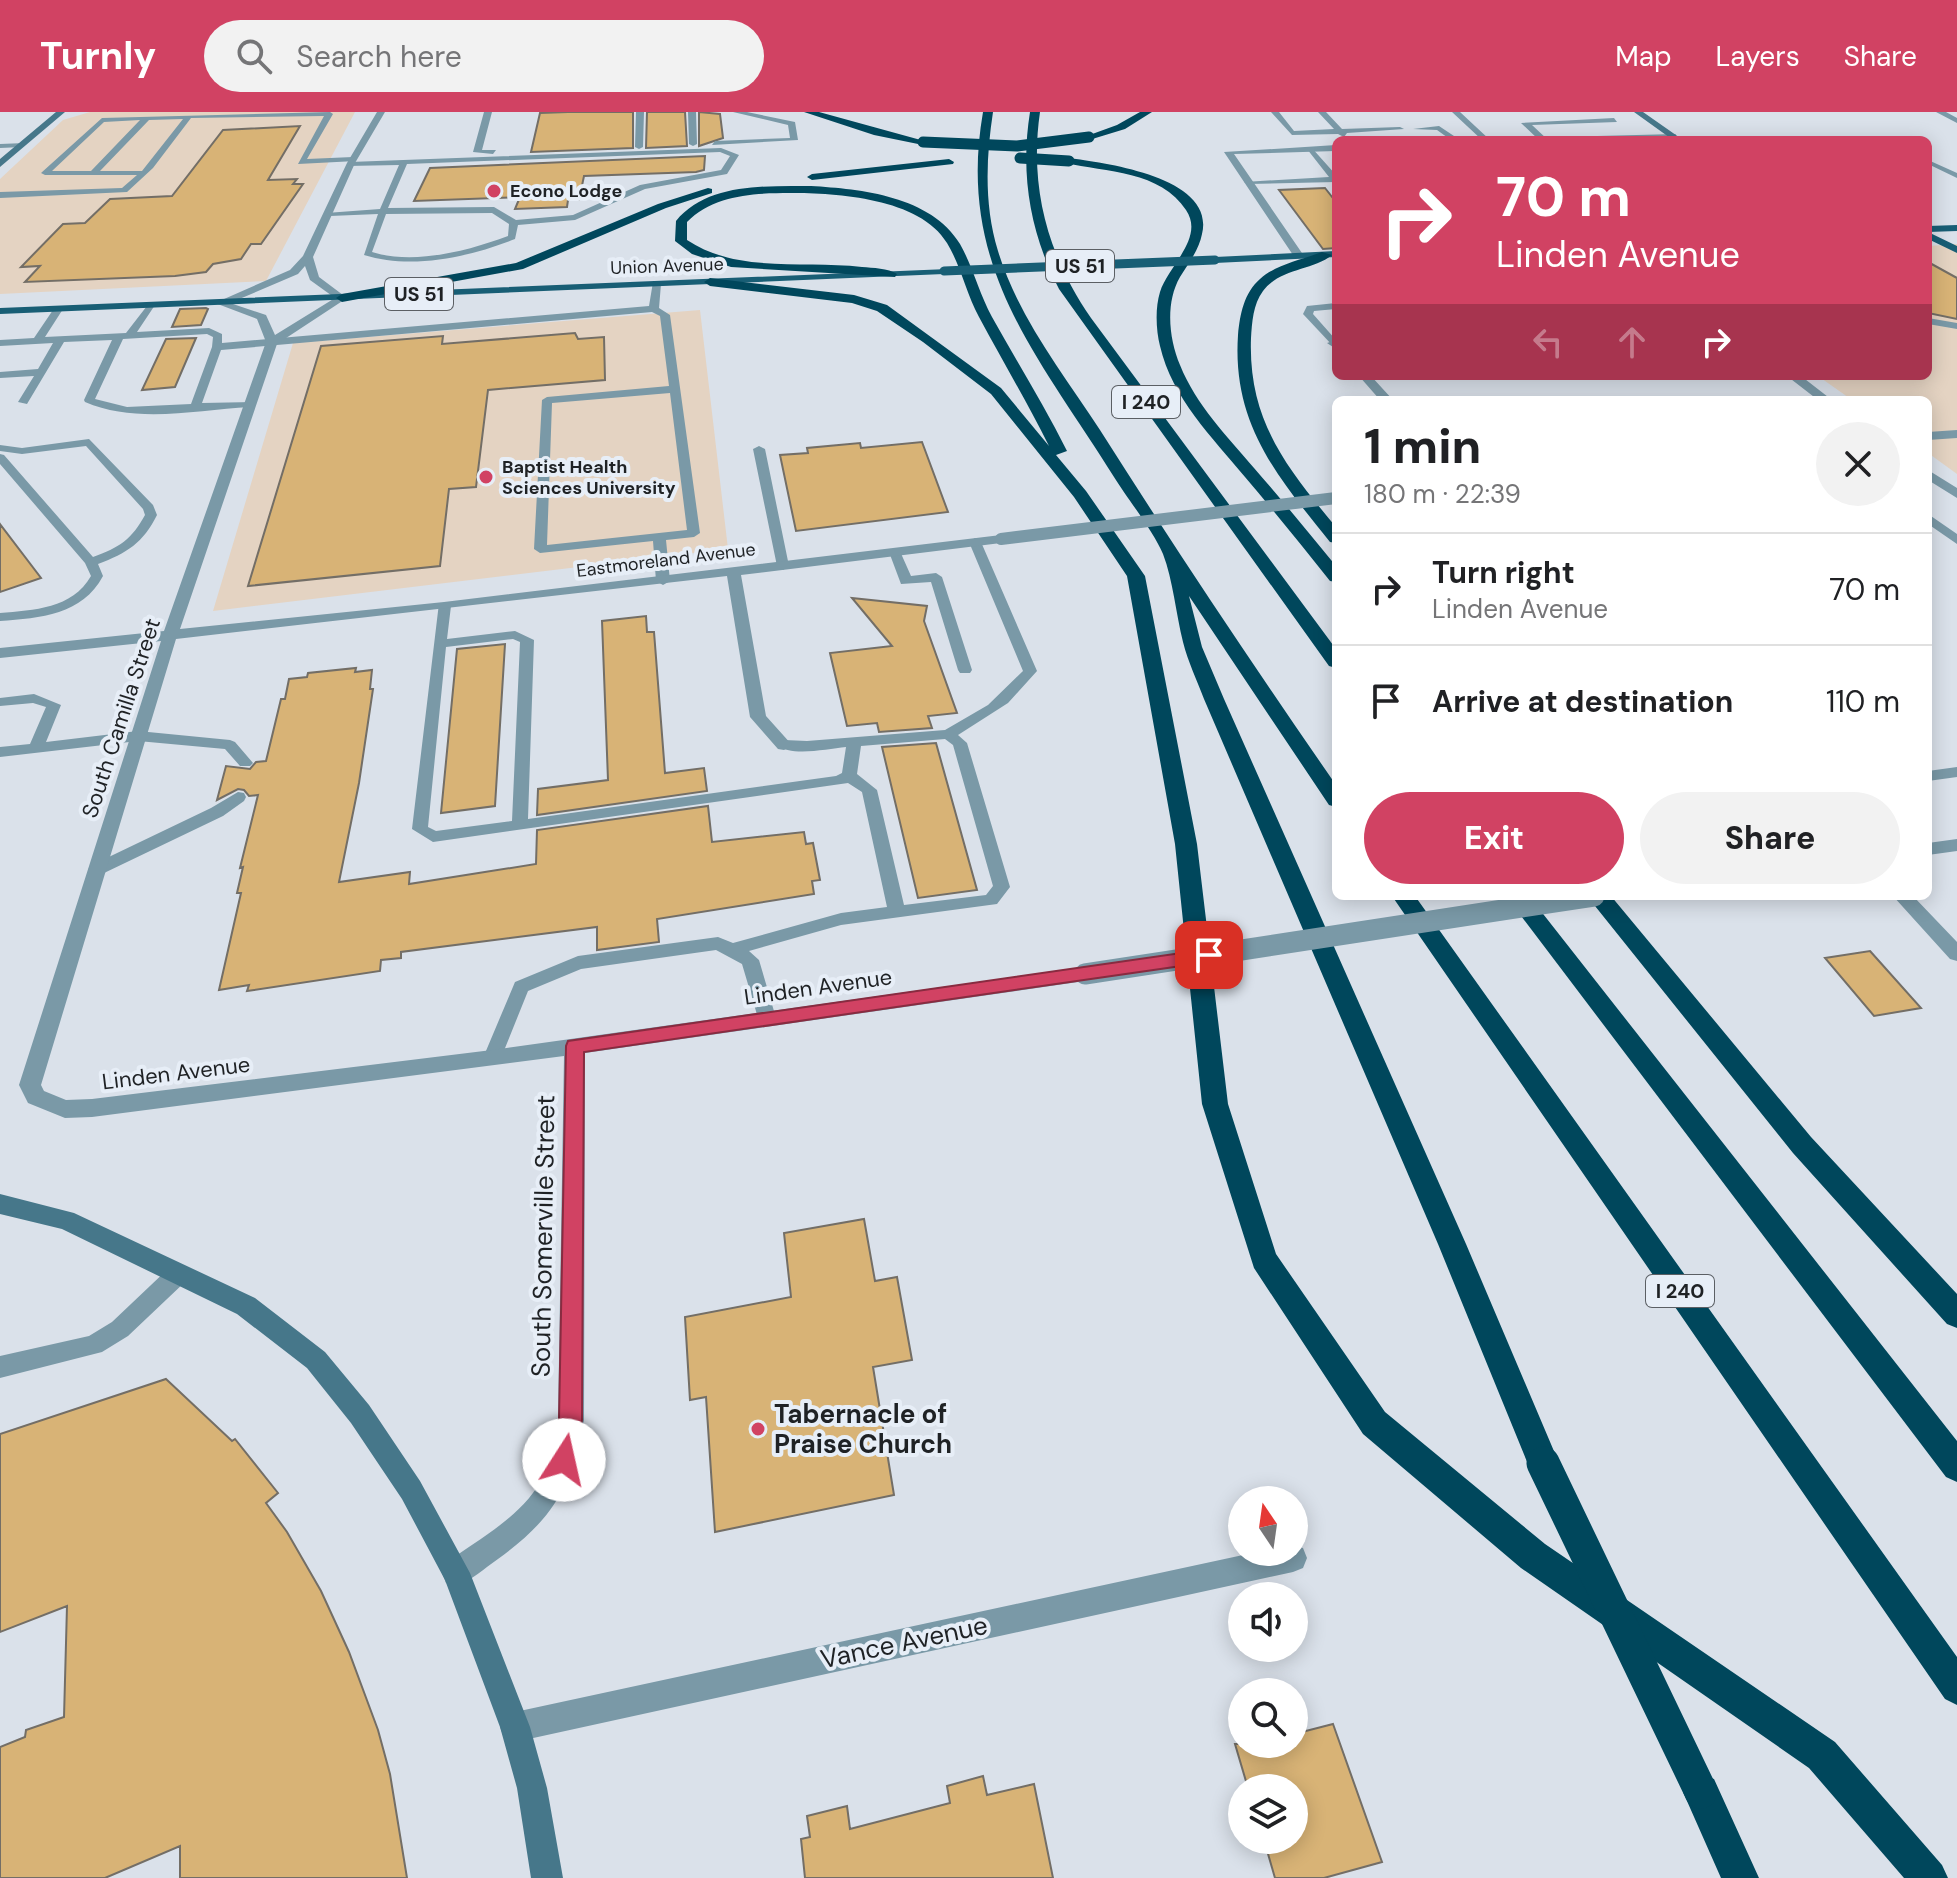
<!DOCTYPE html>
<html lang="en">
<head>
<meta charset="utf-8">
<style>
	:root { --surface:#fff; --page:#f2f2f2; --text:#202124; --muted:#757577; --line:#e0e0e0; --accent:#d14263 }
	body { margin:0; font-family:"DM Sans",sans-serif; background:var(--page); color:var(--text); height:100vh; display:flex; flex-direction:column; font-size:30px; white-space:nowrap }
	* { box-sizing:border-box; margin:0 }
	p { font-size:26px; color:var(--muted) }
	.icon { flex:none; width:44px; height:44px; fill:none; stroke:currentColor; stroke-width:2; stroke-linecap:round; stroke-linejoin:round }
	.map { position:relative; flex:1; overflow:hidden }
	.panel { position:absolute; left:1332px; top:284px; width:600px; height:504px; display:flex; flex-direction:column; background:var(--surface); border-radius:12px; box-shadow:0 4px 20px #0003 }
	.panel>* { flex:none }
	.top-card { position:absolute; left:1332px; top:24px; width:600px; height:244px; border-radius:12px; box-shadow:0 4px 20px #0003; background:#d14263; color:#fff; overflow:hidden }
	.needle { width:52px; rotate:347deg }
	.controls { position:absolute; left:1228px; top:1374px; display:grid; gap:16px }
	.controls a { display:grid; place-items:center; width:80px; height:80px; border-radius:50%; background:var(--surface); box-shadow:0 4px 20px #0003; font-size:40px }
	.pin { position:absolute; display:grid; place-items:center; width:68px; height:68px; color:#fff; margin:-34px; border-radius:16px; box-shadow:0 4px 12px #0006 }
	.me { position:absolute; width:88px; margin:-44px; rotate:10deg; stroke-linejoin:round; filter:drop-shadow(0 0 6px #0008) }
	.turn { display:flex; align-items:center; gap:28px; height:168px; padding:0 32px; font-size:36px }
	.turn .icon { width:104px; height:104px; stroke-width:2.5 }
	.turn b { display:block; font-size:56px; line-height:68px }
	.lanes { display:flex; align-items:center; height:76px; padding:0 32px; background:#0003; justify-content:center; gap:40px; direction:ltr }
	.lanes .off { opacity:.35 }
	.round { display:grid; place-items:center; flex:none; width:84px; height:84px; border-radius:42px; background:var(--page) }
	.summary { display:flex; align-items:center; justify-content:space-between; height:136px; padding:0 32px }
	h1 { font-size:48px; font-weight:800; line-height:60px }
	.action { display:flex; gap:16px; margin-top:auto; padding:16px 32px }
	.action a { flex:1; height:92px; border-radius:48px; background:var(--accent); color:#fff; font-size:32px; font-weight:800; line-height:92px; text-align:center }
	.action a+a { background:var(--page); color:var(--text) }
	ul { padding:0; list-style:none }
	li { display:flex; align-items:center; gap:24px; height:112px; padding:0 32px; border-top:2px solid var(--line) }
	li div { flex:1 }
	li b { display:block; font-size:30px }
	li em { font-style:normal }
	header { display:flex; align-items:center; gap:48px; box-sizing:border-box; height:112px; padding:0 40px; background:var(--accent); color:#fff }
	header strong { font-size:38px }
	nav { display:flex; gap:44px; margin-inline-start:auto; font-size:28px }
	.search { width:560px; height:72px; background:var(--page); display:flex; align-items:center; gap:20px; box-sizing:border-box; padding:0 28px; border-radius:44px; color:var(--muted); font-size:30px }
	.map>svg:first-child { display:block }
	.education { fill:#e4d3c2 }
	.building { fill:#d8b376; stroke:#736e66; stroke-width:2 }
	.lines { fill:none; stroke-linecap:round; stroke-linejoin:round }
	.lane { fill:#7a99a7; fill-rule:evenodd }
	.street { fill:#7a99a7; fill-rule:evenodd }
	.secondary { fill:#46778a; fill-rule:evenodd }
	.primary { fill:#185e75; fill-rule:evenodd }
	.highway { fill:#00475c; fill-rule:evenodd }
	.street-bridge-far1 { stroke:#7a99a7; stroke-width:12 }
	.street-bridge { stroke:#7a99a7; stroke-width:21 }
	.primary-bridge { stroke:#185e75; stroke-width:9 }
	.highway-bridge-far1 { stroke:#00475c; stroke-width:11 }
	.highway-bridge { stroke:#00475c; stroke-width:33 }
	.route { fill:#d14263; stroke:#882b40; stroke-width:2 }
	.poi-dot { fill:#d14263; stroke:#e7eef7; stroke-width:3 }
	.labels { text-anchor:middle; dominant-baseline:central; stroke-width:8; stroke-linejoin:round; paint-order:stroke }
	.far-poi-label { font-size:18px; font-weight:bold; fill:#1f2225; stroke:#e7eef7; text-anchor:start }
	.far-street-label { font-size:18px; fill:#1f2225; stroke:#e7eef7 }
	.shield { fill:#e7eef7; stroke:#5b5f64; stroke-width:2 }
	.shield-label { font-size:20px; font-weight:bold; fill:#1f2225 }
	.street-label { font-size:22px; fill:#1f2225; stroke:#e7eef7 }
	.near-street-label { font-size:26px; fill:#1f2225; stroke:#e7eef7 }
	.near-poi-label { font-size:26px; font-weight:bold; fill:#1f2225; stroke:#e7eef7; text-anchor:start }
</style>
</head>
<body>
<header>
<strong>Turnly</strong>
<div class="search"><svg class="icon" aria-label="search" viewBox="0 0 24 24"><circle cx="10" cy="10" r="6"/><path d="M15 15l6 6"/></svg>Search here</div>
<nav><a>Map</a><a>Layers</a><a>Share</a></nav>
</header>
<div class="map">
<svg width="1957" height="1766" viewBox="0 0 1957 1766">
	<rect width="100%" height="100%" fill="#dae1ea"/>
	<!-- education -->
	<path class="education" d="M90,0H355L266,169L0,182V67L63,8Z
		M1957,132V362L1928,341V288H1852L1818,264H1928V134Z
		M700,198L728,437L213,499L293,231Z"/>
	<!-- building -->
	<path class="building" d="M568,0H633V36L531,40L540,1Z
		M647,0H685L687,34L646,36Z
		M699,0L720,2L723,26L699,34Z
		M300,14L268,68L297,67L293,72H303L261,132H251L241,147L213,152L206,160L175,164L25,170L40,154L21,155L63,112L85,111L110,87L172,84L223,18Z
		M705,44L704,58L696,60L584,64L579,88H568L567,95L515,97L520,85L414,89L430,56Z
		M1325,76L1336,90V136L1323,137L1279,78Z
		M1928,150L1957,166V207L1928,201Z
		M180,197L206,196L208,197L201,213L172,215Z
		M575,221L578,227L604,225L605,268L488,278L476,375L449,377L440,454L248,474L321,234L443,224L442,232Z
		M196,226L175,275L142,278L166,227Z
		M922,330L948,400L796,419L780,343L808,341L807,336L860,331L861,336Z
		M0,412L41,466L0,480Z
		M852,486L927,494L924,509L957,601L928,604L932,616L879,620L877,611L847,614L830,541L892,534Z
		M646,504L647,520H654L665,661L704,656L707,679L537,703L538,677L608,668L602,509Z
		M505,532L495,694L441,701L457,537Z
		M356,556L355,560L372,558L370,577H373L359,671L339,770L410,760L409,772L536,752L537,718L708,694L712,730L804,720L806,732L813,731L820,768L812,769L814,782L657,807L659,830L597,838V815L401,840V846L381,848L380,859L247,879L249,873L219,878L241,781H237L243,755L240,756L258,683L249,684L244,678L238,677L217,688L226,654L250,657L256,650L266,649L281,587H285L289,567L307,565L308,561Z
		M936,631L977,778L918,786L882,635Z
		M1870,839L1921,896L1874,904L1825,846Z
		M864,1107L875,1169L897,1165L912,1248L873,1255L894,1383L715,1420L706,1285L690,1288L685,1205L791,1185L784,1121Z
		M166,1267L232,1329L235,1327L278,1381L266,1391L287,1420L321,1479L349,1540L378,1618L390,1662L407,1766H180V1734L105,1766H0V1635L25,1625L26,1618L64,1605L67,1494L0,1520V1322Z
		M1333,1612L1382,1750L1324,1766H1275L1264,1728H1294V1676H1248L1235,1632H1294V1622Z
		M983,1664L987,1683L1034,1672L1053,1766H805L801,1727L810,1725L807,1704L847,1694L850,1717L950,1691L947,1674Z"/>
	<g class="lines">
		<!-- lane -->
		<path class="lane" d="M330,0L333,2L307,47L353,45L356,49L298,52L324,4L191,6L153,56L127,80L0,86V80L122,76L137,63H45L41,61L102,6ZM183,7L142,59H100L149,8ZM140,8L91,59H52L104,10Z
			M484,0H492L482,38H496L493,42L473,40Z
			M636,0H644L643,35L639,37L635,35Z
			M688,0H696L697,32L693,34L689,32Z
			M733,0H747L795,10L798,28L712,33L715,29L790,26L788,13Z
			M1271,0H1279L1294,19L1334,17L1318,0H1326L1342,17L1400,15L1404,17L1347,21L1344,25L1338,22L1292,23Z
			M1452,0H1460L1490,28H1482Z
			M1936,0H1946L1957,6V11Z
			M1614,6L1617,10L1532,13L1548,28H1539L1521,11Z
			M1439,14L1460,28H1451L1437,18L1413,17Z
			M25,31L22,35L0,36V32Z
			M1311,35L1336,63V70L1248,72L1244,70L1329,65L1307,37Z
			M721,36L739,43L727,62L645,77L575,108L518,113L515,127C469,145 412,158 364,143L378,102L330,104L326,101L380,97L399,53L347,54L350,50ZM720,40L730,44L721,58L640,73L573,103L516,108L494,95L388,96L407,52ZM492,101L509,112L508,124C468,139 414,153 372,140L386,102Z
			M1928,48L1957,61V66L1928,52Z
			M1928,79L1932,82V90L1928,93Z
			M653,170L661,172L659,196L670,203L700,421L694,425L666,428L670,469L663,473L656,469L653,429L540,441L534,437L542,288L547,285L669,274L660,204L652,200L221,238L202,291L254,290L255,292L250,295C197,298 136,312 85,290L84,288L112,228L64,230L27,292L18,290L34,264L0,266V260L38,257L53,231L0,234V228L34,226L55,195L58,194L63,197L45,225L126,221L150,190L155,193L137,220L209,216L222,222V231L649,194ZM207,222L213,225L212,235L191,292L127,295L95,287L123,227ZM670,281L687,418L547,433L552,291Z
			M1336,191V197L1314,199L1313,202L1336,228V233L1333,234L1303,202L1307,194Z
			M1928,206L1957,211V217L1928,212Z
			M89,327L153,393L157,403C143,431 127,441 98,452L103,464C82,503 41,506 0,509V501C34,498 72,497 91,464L85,451L0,352V342L4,343L93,445C119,436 132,427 145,403L143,397L86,334L22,342L0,339V333L22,336Z
			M759,334L765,337L789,454L783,458L777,454L753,337Z
			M1928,402L1957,422V432L1928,412Z
			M975,426L981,430L1037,559L1008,591L958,623L967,631L1010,775L997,792L841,813L749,839L759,848L776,906L773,911H761L758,906L742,852L716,838L581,857L528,879L499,951H485L483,946L515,870L578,844L718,825L733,831L841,801L887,795L862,680L848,671L433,730L412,717L439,491H449L451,494L447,527L515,519L534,528L528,707L836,664L842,661L846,635C826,637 792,645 776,633L784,628L807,629L945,618L988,593L1023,559L969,430ZM513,527L520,530L512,709L436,719L428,715L446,535ZM945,627L953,633L993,774L986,783L904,793L877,678L857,662L861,634Z
			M891,437H899L911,464L936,461L942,465L972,558L970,561H960L958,558L931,470L901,472L889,440Z
			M34,582L61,593L46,630L138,619L230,628L235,630L253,651L250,654H240L225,637L138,629L0,645V635L30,632L46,595L33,591L0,594V586Z
			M1957,655V665L1928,669V659Z
			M238,680L244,681L246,685L244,689L223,704L102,762L96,764L88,758L90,754L211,696Z
			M178,1152L186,1155L189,1162L186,1169L128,1224L102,1240L0,1266V1244L89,1224L112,1210L170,1155Z"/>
		<!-- street -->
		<path class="street" d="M377,0H385L355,51L313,145L319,165L347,186L277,232L180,517L444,490L1001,423L1008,427L1001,431L741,463L766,604L792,633L784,638L778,637L750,605L727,464L176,527L41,973L44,979L66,988L92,987L492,938L1085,855L1092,857L1095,862L1092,867L1085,869L585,941L584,1308C571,1376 554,1406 498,1447C484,1457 471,1468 456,1475L446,1471L442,1461L446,1451C480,1426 525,1403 544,1363C552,1346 554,1326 558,1308L564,944L92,1005L65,1006L28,991L19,973L161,529L0,546V536L164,519L266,230L257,207L215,191L290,158L303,144L347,51ZM305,154L310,168L335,186L275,223L266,203L230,191L298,162Z
			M1676,22L1673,27L1554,28L1558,25Z
			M1336,33V39L1234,42L1304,144L1295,146L1224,40Z
			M1336,228V237L1327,231Z
			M1359,264H1371L1393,288H1380Z
			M1787,264H1801L1832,288H1818Z
			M1957,318V326L1928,328V320Z
			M1928,358L1957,376V386L1928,368Z
			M1957,727V739L1928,743V731Z
			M1893,784H1913L1957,830V849L1950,847Z
			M1294,1433L1303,1436L1307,1446L1303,1456L1293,1460L515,1630L504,1626L500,1615L504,1604L515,1600L1257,1440H1294Z"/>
		<!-- secondary -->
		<path class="secondary" d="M56,0H65L0,55V47Z
			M1634,0H1643L1683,28H1673Z
			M0,1082L74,1101L255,1186L325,1240L369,1293L420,1369L470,1461L530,1615L547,1676L563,1766H531L517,1676L500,1615L445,1468L402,1387L351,1311L307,1256L237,1202L62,1117L0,1102Z"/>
		<!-- primary -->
		<path class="primary" d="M1957,113V119L1928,120V114Z
			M1928,120L1957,134V141L1928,127Z
			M1336,139V145L1215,151L1210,148L1215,145Z
			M948,157L949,159L944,162L0,202V196Z"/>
		<!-- highway -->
		<path class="highway" d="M804,0H819L928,30L923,33L874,23Z
			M983,0H993C986,46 984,93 998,139C1018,205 1063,261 1100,318C1176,438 1255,556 1336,673V695L1329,693L1189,484L1202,535L1224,587L1466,1132L1559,1351L1554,1362L1543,1367L1532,1362L1438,1132L1204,587C1197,568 1188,550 1183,530C1176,502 1173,468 1163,442C1154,420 1127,386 1114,365C1037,242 956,155 983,0Z
			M1030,0H1040C1029,76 1048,144 1091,206L1336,537V556L1329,554L1059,177C1030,121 1020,62 1030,0Z
			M1140,0H1152L1125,17L1089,28L1084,25L1117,13Z
			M1069,46C1105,51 1216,65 1202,122C1199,138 1188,152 1180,165C1165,191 1169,227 1180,253C1196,293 1227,324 1254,356C1282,388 1309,421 1336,454V470L1330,469C1302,434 1274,399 1245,365C1212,325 1172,286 1160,234C1156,218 1155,196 1160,180C1168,154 1205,126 1186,98C1161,59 1106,60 1065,51V47Z
			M949,47L954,50L953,52L812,68L807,65L812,62Z
			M811,74C861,77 931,84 960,132C973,155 979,181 992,205C1017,250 1044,293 1067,339L1056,343L1086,379L1145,464L1197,732L1228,992L1276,1142L1385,1300L1545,1432L1835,1630L1942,1753L1948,1766H1904L1809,1656L1521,1456L1363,1322L1254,1156L1202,992L1175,732L1127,464L1074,385L991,282L923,230L877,199L852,191L710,174L704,170L710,166L854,183L887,193L1001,276L1049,334C1027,290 1002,248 979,205C966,181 961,154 947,131C920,86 837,81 790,81C754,81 713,83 687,110V128C738,162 804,148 862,155C873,156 888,156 897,162L895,165L731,155L692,142L675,129L676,109C707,71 765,74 811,74Z
			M708,76L712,77V81L666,96L523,157L342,190L336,186L342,182L516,151L658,92Z
			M1322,140L1332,143C1312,159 1280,156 1263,179C1253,192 1252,211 1251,226C1248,308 1286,355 1336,415V431L1330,430C1277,364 1232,312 1238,223C1240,202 1244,181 1260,167C1277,152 1301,148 1322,140Z
			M1392,784H1415L1957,1545V1593L1945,1587Z
			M1506,784H1529L1957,1329V1370L1946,1365Z
			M1587,784H1611L1811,1025L1957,1182V1216L1947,1212L1793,1041Z
			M1701,1662L1714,1667L1759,1766H1721L1683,1680L1688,1667Z"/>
		<!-- street-bridge-far1 -->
		<path class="street-bridge-far1" d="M1001,427L1336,386"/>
		<!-- street-bridge -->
		<path class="street-bridge" d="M1085,862L1594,784"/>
		<!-- primary-bridge -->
		<path class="primary-bridge" d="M944,159L1215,148"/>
		<!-- highway-bridge-far1 -->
		<path class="highway-bridge-far1" d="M923,30L1017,34L1089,25
			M1020,46L1069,49"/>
		<!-- highway-bridge -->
		<path class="highway-bridge" d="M1543,1351L1701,1680"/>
	</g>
	<!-- route -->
	<path class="route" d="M1209,837L1218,843L1209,850L584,940L582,1308L572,1357L564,1360L555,1357L552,1348L559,1308L566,934L568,929Z"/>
	<!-- markers -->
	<g class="poi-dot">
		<circle cx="494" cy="79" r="8"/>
		<circle cx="486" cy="365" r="8"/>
		<circle cx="758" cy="1317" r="8"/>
	</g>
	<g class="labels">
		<!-- far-poi labels -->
		<g class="far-poi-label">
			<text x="510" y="79">Econo Lodge</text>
			<text x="502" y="355">Baptist Health<tspan x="502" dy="21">Sciences University</tspan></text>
		</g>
		<!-- far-street labels -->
		<g class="far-street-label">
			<text transform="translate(667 154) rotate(-2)">Union Avenue</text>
			<text transform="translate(666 448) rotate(-7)">Eastmoreland Avenue</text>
		</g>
		<!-- shield labels -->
		<g class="shield">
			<rect x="1046" y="138" width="68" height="32" rx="6"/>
			<rect x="385" y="166" width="68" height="32" rx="6"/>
			<rect x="1112" y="274" width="68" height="32" rx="6"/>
			<rect x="1646" y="1163" width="68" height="32" rx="6"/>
		</g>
		<g class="shield-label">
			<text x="1080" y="154">US 51</text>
			<text x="419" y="182">US 51</text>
			<text x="1146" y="290">I 240</text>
			<text x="1680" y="1179">I 240</text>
		</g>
		<!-- street labels -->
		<g class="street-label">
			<text transform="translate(121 606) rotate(-72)">South Camilla Street</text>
			<text transform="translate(818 875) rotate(-8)">Linden Avenue</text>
			<text transform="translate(176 961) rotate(-7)">Linden Avenue</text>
		</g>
		<!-- near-street labels -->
		<g class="near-street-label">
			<text transform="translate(543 1124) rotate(-89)">South Somerville Street</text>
			<text transform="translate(904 1530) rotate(-12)">Vance Avenue</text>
		</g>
		<!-- near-poi labels -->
		<g class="near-poi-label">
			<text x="774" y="1302">Tabernacle of<tspan x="774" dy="30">Praise Church</tspan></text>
		</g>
	</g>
</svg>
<div class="controls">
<a><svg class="needle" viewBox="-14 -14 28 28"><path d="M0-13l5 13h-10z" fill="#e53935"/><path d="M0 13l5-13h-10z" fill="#757577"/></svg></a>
<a><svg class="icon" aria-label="sound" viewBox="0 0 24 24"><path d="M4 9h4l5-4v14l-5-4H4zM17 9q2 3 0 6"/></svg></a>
<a><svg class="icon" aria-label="search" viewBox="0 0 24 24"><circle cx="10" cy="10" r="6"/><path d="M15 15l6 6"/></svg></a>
<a><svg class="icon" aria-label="layers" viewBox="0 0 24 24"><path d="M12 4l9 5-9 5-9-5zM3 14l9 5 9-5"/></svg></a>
</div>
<div class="pin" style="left:1209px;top:843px;background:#d93025"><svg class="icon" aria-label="arrive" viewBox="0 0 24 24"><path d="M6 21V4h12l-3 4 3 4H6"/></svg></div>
<svg class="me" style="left:564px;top:1348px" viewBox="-20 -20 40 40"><circle r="19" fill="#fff"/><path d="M0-13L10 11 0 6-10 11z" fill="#d14263"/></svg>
<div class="top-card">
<div class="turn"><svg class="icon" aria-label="right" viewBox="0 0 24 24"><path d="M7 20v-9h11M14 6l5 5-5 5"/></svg><div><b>70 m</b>Linden Avenue</div></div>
<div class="lanes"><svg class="icon off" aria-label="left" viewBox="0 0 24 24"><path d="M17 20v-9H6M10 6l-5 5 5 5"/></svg><svg class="icon off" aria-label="ahead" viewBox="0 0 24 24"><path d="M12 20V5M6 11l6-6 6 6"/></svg><svg class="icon" aria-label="right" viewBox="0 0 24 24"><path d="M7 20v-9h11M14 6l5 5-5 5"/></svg></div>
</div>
<section class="panel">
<div class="summary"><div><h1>1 min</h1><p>180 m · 22:39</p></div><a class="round"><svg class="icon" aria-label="close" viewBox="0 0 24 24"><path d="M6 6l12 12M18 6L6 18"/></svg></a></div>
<ul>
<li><svg class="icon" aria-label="right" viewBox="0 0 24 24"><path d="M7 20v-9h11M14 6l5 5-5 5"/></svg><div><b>Turn right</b><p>Linden Avenue</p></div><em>70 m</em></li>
<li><svg class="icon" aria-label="arrive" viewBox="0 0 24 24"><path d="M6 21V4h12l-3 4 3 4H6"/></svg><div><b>Arrive at destination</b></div><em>110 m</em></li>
</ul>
<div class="action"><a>Exit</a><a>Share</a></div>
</section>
</div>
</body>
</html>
